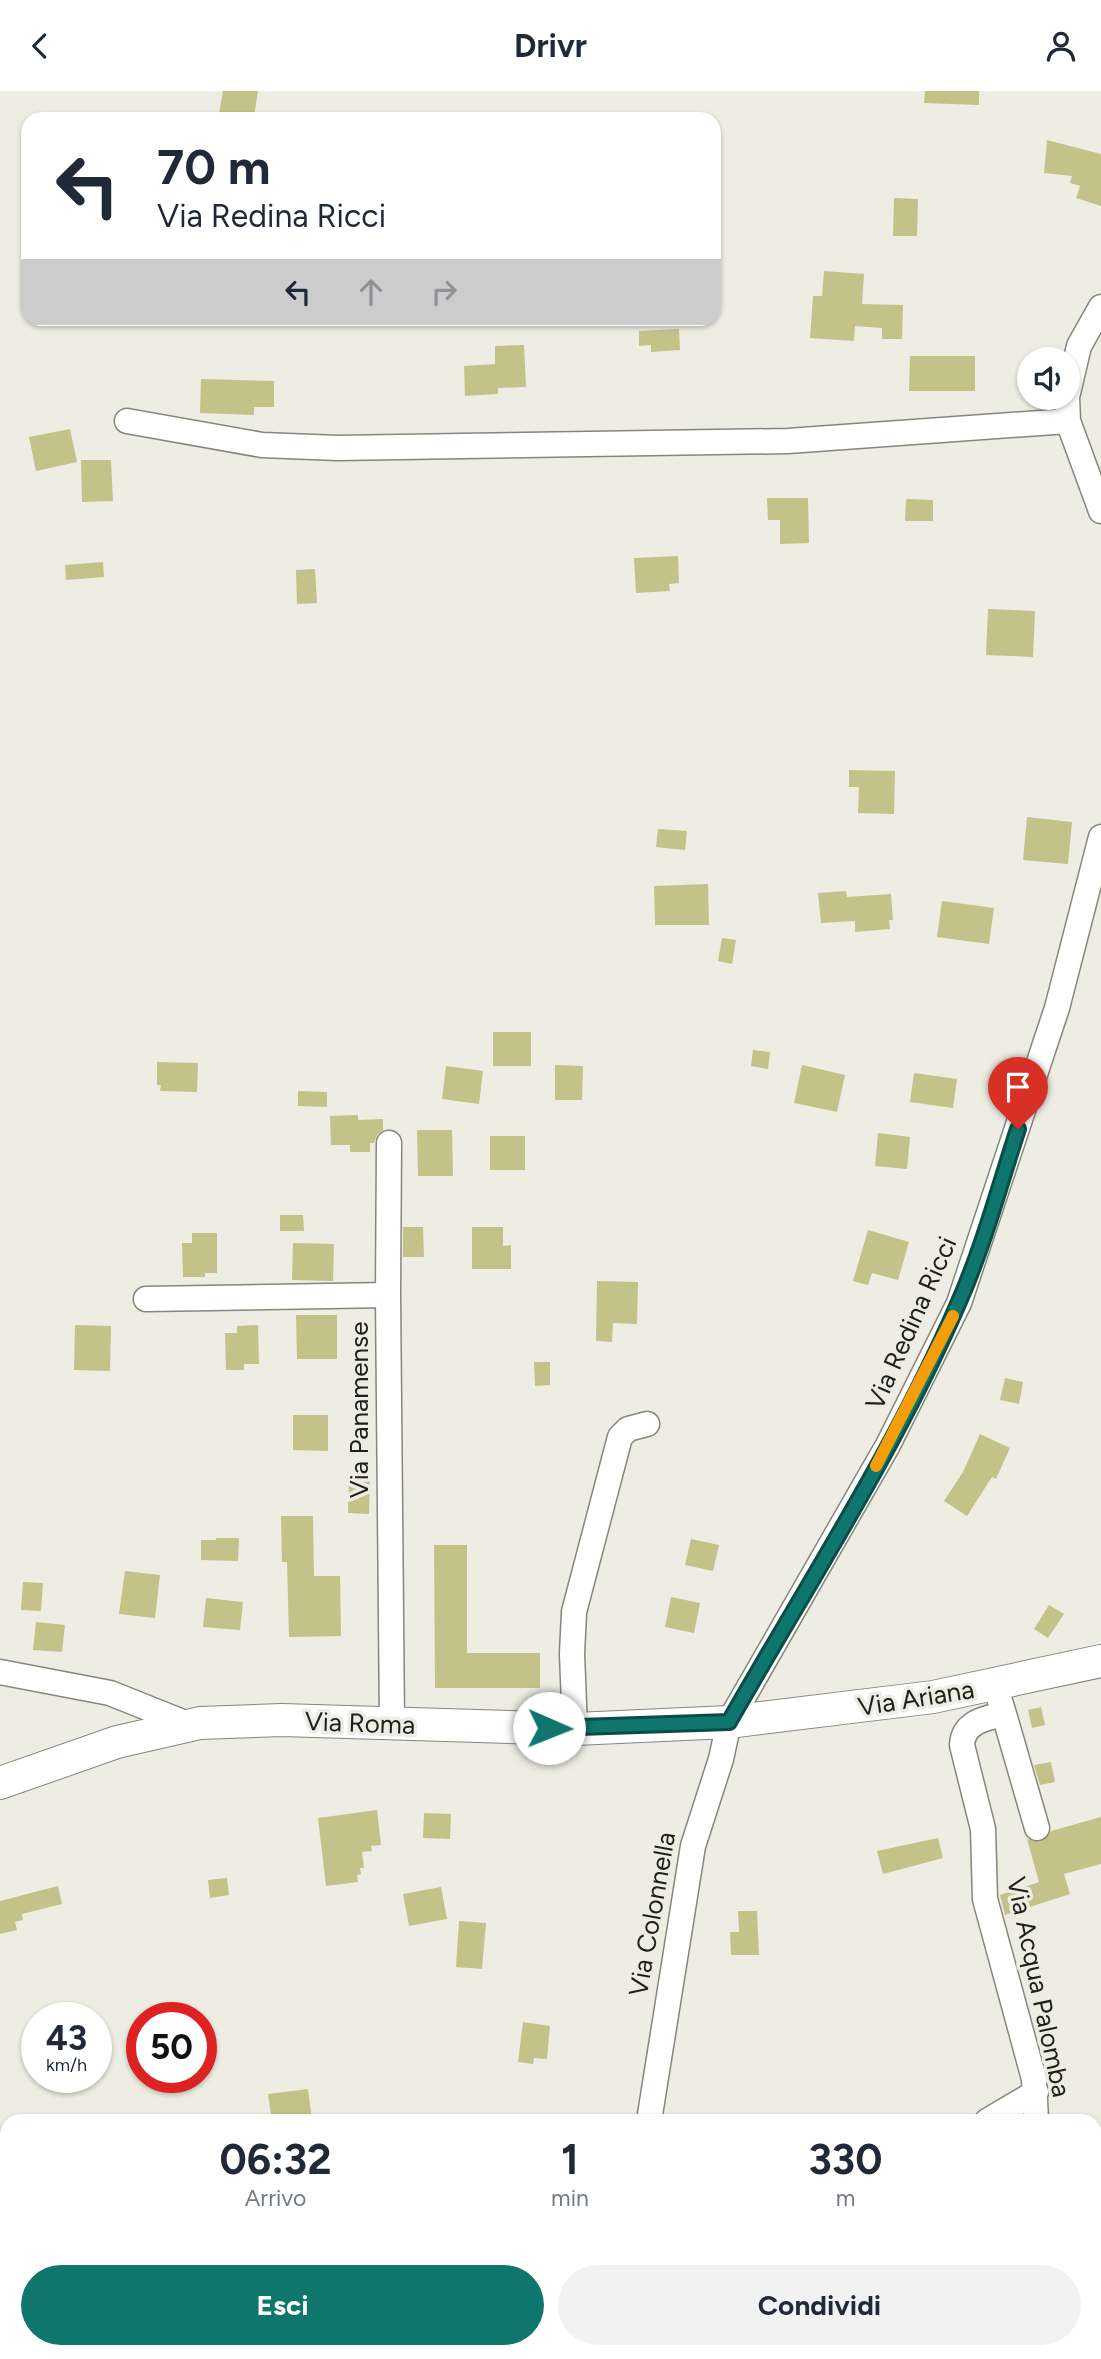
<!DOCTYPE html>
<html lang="it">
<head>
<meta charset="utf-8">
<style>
	:root { --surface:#fff; --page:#f2f2f3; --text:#1f2937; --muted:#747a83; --accent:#0f766e }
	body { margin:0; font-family:Figtree,sans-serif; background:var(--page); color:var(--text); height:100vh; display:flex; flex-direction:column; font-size:26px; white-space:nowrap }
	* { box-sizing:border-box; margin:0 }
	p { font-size:23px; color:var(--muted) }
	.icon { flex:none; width:38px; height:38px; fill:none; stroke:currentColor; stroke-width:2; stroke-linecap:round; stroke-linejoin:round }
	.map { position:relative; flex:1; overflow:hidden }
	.details { position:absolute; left:0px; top:2023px; width:1102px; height:245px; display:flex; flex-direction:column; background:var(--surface); border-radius:21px 21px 0 0; box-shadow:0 2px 5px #0004 }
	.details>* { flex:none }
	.guide { position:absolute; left:21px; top:21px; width:700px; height:214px; border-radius:21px; box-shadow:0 2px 5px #0004; background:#fff; color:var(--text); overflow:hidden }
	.fabs { position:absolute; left:1017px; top:256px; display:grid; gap:14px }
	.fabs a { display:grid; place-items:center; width:63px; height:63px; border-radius:50%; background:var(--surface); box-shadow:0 2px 5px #0004; font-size:35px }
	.speed { position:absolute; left:21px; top:1911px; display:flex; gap:14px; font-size:35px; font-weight:700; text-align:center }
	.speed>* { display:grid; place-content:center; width:91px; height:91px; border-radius:50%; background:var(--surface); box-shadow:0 2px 5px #0004; line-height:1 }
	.speed small { font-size:18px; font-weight:400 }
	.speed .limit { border:10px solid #d22; background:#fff; color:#111 }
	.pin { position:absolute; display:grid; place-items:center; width:60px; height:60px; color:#fff; margin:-72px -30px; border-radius:50% 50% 50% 0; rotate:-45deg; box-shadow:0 0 7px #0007 }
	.pin .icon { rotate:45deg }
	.me { position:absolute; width:77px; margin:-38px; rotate:91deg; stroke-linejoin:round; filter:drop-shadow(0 0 5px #0008) }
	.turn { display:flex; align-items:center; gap:24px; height:147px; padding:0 21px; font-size:32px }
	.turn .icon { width:91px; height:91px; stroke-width:2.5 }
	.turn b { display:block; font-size:49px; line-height:60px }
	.lanes { display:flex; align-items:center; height:66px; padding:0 21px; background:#0003; justify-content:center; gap:35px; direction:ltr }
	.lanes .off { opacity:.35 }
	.eta { display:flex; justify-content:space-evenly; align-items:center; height:119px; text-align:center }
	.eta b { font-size:42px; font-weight:700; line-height:49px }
	.primary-button { display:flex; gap:14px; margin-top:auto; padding:14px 21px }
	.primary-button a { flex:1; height:80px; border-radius:42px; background:var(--accent); color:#fff; font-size:28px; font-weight:700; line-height:80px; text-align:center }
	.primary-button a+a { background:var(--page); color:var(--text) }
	header { display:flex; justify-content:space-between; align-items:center; height:91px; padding:0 21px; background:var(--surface); font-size:32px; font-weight:700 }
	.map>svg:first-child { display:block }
	.building { fill:#c3c289 }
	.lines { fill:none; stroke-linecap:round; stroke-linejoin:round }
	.minor-casing { stroke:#85867c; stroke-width:27 }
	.major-casing { stroke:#85867c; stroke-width:34 }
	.minor { stroke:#fff; stroke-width:24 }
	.major { stroke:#fff; stroke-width:32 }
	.route-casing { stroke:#0a4d48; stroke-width:18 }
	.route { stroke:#0f766e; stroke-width:12 }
	.slow { stroke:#f59e0b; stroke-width:12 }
	.labels { text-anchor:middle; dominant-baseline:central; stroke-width:7; stroke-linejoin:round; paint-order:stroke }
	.street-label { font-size:26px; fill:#1f1f1b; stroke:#edede3 }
</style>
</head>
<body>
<header><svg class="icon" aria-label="back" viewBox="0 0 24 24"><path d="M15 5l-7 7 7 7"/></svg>Drivr<svg class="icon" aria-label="person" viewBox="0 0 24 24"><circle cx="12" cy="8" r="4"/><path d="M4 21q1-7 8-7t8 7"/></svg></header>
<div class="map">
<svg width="1101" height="2268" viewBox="0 0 1101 2268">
	<rect width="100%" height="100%" fill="#edede3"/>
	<!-- building -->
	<path class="building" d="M223,0H258L254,25L241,23V28H218Z
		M925,0H979V14L924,12Z
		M1047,49L1101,63V115L1076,107L1080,95L1070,92L1072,85L1044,82Z
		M894,107L918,108L917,145H893Z
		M824,180L864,183L862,213L903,214L902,248H882V237L855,235L854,250L810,247L813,205H822Z
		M679,238L680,259L651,261V254L639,255V240Z
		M524,254L526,296L498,297V303L465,305L464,275L495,273V255Z
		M910,265H975V300H909Z
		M201,288L274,290V316H254V324L200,322Z
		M70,338L77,371L36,380L29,346Z
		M81,369H111L113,410L82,411Z
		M767,407H808L809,452L780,453V429H768Z
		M906,408L933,409V430H905Z
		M678,465L679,492L669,493L670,500L636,502L634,467Z
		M103,471L104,486L66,489L65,474Z
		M315,478L317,512L297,513L296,479Z
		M988,518L1035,520L1033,566L986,564Z
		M849,679L895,680L894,723L858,722L859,696H849Z
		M1027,726L1072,731L1068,773L1023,769Z
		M658,738L687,740L685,759L656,756Z
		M708,793L709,834H655L654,795Z
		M846,800L847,806L891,803L893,829H889L890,838L855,841V830L821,832L818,802Z
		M942,810L994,817L989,853L937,846Z
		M722,847L736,849L732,873L718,870Z
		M493,941H531V975H493Z
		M753,959L770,961L768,978L751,975Z
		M157,971L198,972L197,1001L160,1000L161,994H157Z
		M555,974L583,975L582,1009H555Z
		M802,974L845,984L837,1021L794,1012Z
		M446,975L483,980L479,1013L442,1008Z
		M914,982L957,988L953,1017L910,1011Z
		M298,1000L327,1001V1016L298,1015Z
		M358,1024V1029L383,1028V1039L377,1044L374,1052H370V1061H350V1054H331L330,1025Z
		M417,1039H452L453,1085H418Z
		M878,1042L910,1046L907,1078L875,1075Z
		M490,1045H525V1079H490Z
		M280,1124H303L304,1140H280Z
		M403,1136H423L424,1166H403Z
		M472,1136H503V1155L511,1154V1178H472Z
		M868,1139L909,1151L898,1189L872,1182L868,1194L853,1190Z
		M192,1142H217V1182H205V1186H183L182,1152H192Z
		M293,1152L334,1153L333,1190L292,1189Z
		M597,1190L638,1191L637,1233L613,1232L612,1251L596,1250Z
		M296,1224H337V1268H297Z
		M75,1234L111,1235L110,1280L74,1279Z
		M258,1234L259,1273H244V1279H226L225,1242H237V1235Z
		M534,1271H550V1294L535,1295Z
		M1005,1287L1023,1291L1019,1313L1000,1309Z
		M293,1324H328V1360L293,1359Z
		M980,1343L1010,1357L996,1388L992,1386L967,1425L944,1410L963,1381Z
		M349,1387L370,1388L369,1423L348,1422Z
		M281,1425H313L314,1485H340L341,1545L289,1546L287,1471H282Z
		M216,1447H239L238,1470L201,1469V1449H216Z
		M691,1448L719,1454L713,1480L685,1474Z
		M434,1454H467V1562H540V1597H435Z
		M125,1480L160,1484L155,1527L119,1523Z
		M23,1491L43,1492L41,1520L21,1519Z
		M671,1506L700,1512L694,1542L665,1536Z
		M206,1507L243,1511L240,1539L203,1536Z
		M1049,1514L1064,1523L1048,1547L1034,1538Z
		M36,1531L65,1534L62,1561L33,1559Z
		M1041,1616L1045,1634L1032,1637L1028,1619Z
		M1051,1671L1055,1691L1040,1694L1034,1674Z
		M377,1719L381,1754L371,1755L372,1760L362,1761L364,1777H360L361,1783L357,1784L358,1791L326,1795L318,1727Z
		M424,1722L451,1723L450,1748L423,1747Z
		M1101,1726V1773L1064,1783L1070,1803L1005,1824L1000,1804L1039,1791L1027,1748L1040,1751L1051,1740Z
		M938,1747L943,1767L883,1783L877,1760Z
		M227,1787L229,1804L210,1807L208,1789Z
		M58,1795L62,1813L22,1823L23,1829L15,1831L17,1839L0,1843V1810Z
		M441,1796L447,1828L409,1835L403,1803Z
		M738,1820H757L759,1864H731L730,1841H739Z
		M459,1830L486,1832L482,1878L456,1876Z
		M523,1931L550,1935L547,1968L534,1967L533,1973L518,1971Z
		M308,1998L312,2030H272L268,2003Z"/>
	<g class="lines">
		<defs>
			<path id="minor" d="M1068,302L1079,255L1101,216
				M1067,306L1068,330L1101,420
				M127,330L262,354L338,357L788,350L1068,330
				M388,1204L389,1052
				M146,1208L388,1204L392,1633
				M0,1581L110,1602L190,1634
				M995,1594L1004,1623C986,1627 963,1631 962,1654L983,1738L985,1808L1034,1988L1036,2030
				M1004,1623L1037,1737
				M575,1638L572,1563L574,1521L620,1346L628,1338L647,1333
				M649,2030L693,1755L721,1668L729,1631L888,1354L959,1212L1057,917L1101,746
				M987,2030L1036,2001
				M250,2268L255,2261
				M930,2268L933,2261"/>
			<path id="major" d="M0,1692L117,1651L200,1632L282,1629L575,1638L729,1631L933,1606L1101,1570"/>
		</defs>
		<!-- minor casing -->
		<use href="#minor" class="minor-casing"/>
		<!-- major casing -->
		<use href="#major" class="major-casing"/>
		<!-- minor -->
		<use href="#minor" class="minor"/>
		<!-- major -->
		<use href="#major" class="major"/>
	</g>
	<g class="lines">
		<defs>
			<path id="route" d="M549,1637L729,1631C807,1494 895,1359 958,1213C983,1157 999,1096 1018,1038"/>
		</defs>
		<!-- route casing -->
		<use href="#route" class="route-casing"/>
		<!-- route -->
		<use href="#route" class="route"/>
		<!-- slow -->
		<path class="slow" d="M876,1375L953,1225"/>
	</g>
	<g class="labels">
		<!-- street labels -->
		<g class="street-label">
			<text transform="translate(911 1232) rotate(-66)">Via Redina Ricci</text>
			<text transform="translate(359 1319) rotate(-90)">Via Panamense</text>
			<text transform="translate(916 1607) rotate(-9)">Via Ariana</text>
			<text transform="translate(360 1632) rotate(2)">Via Roma</text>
			<text transform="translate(652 1823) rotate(-80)">Via Colonnella</text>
			<text transform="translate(1039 1896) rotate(78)">Via Acqua Palomba</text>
		</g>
	</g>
</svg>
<div class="fabs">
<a><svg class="icon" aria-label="sound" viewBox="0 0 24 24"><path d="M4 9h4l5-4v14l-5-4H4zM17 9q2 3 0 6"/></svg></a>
</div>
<div class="speed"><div>43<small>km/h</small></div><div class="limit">50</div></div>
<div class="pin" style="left:1018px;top:1038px;background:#d93025"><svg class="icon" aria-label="arrive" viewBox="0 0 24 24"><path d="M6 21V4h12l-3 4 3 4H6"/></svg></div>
<svg class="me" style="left:549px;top:1637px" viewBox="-20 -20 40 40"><circle r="19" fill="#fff"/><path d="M0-13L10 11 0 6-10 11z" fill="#0f766e"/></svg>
<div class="guide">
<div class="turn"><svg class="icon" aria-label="left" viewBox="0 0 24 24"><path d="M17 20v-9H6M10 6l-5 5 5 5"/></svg><div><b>70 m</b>Via Redina Ricci</div></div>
<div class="lanes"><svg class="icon" aria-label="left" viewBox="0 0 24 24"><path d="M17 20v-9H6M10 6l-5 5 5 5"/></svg><svg class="icon off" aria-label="ahead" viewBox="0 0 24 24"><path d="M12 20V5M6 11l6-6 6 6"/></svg><svg class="icon off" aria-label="right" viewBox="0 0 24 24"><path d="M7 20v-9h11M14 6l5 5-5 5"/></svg></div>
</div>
<section class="details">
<div class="eta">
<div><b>06:32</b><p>Arrivo</p></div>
<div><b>1</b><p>min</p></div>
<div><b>330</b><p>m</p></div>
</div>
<div class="primary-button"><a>Esci</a><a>Condividi</a></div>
</section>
</div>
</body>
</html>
